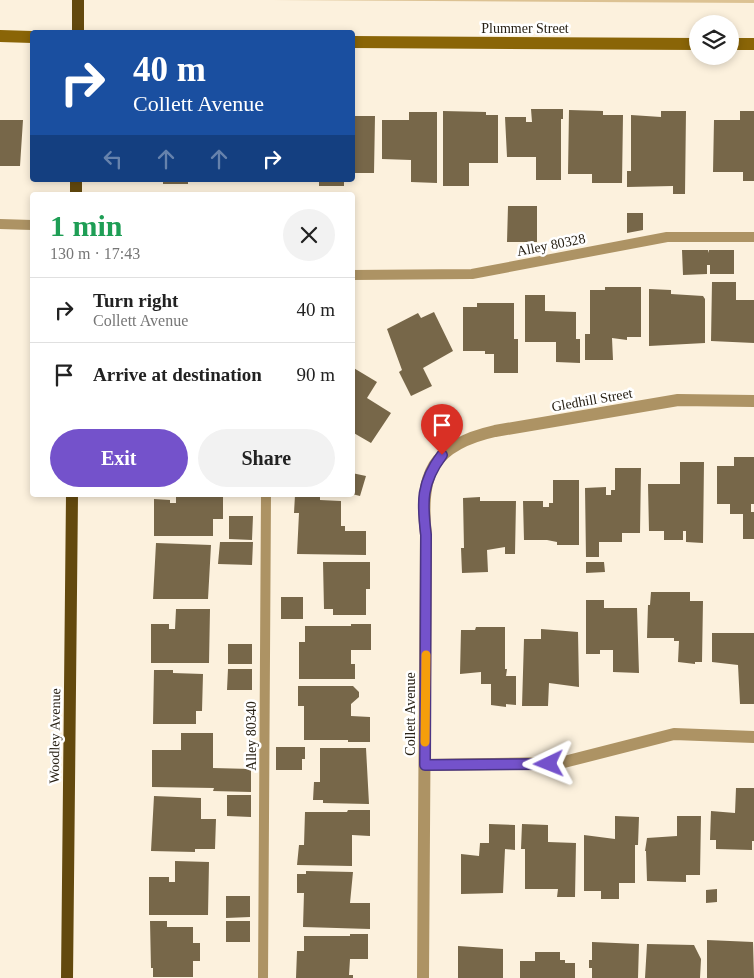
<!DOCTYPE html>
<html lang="en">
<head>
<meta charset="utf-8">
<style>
	:root { --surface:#fff; --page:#f2f2f2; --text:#222; --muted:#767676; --line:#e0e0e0; --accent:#7452cb }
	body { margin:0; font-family:Georgia,serif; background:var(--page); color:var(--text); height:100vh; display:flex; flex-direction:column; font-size:19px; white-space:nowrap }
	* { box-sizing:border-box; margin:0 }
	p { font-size:16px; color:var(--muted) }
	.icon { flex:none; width:28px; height:28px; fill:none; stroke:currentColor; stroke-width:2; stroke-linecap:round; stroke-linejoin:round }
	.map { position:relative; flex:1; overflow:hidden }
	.side { position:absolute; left:30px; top:192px; width:325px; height:305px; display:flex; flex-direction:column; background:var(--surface); border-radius:5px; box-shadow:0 2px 8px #0003 }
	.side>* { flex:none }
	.hud { position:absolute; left:30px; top:30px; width:325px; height:152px; border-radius:5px; box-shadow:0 2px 8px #0003; background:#1a4fa0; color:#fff; overflow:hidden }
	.controls { position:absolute; left:689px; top:15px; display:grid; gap:10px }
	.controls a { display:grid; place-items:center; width:50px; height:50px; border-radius:50%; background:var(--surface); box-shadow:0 2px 8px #0003; font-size:25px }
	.pin { position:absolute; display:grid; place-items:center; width:42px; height:42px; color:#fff; margin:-51px -21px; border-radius:50% 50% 50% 0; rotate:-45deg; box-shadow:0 0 5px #0007 }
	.pin .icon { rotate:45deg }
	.me { position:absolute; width:55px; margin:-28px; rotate:268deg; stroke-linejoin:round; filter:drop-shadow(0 0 4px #0008) }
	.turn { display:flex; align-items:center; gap:18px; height:105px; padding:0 20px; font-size:22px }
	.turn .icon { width:65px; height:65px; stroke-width:2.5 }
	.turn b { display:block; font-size:35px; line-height:42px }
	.lanes { display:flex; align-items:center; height:48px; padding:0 20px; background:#0003; justify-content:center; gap:25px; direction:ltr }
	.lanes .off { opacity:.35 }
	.round { display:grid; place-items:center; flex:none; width:52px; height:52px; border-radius:26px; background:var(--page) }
	.head { display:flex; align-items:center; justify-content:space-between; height:85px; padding:0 20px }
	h1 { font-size:30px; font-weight:700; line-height:38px; color:#1e9e55 }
	.action { display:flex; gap:10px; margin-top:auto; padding:10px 20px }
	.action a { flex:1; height:58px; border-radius:30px; background:var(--accent); color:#fff; font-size:20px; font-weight:700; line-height:58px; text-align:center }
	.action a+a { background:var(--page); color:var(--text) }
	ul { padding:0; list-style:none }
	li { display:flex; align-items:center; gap:15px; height:65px; padding:0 20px; border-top:1px solid var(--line) }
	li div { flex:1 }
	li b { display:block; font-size:19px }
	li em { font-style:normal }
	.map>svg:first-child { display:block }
	.green { fill:#dcc293 }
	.building { fill:#776749 }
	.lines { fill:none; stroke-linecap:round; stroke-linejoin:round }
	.service { stroke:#ad9364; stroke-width:10 }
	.minor { stroke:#ad9364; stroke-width:12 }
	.secondary { stroke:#8a6507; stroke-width:12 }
	.primary { stroke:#63490e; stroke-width:12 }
	.route-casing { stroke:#4b3584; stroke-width:12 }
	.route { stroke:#7452cb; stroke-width:9 }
	.slow { stroke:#f59e0b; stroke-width:9 }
	.labels { text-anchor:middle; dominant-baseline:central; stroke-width:5; stroke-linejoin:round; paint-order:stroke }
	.street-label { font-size:14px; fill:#282115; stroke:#fff }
</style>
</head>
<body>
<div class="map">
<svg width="754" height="978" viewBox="0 0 754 978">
	<rect width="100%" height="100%" fill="#fcf1dd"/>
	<!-- green -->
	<path class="green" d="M273,0H754V3Z"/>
	<!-- building -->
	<path class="building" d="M531,109H563V119H561V180H536V157H507L505,117H526V122H532Z
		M569,110L603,111V115H623L622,183H592V174H568Z
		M443,111L486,112V115H498V163H469V186H443Z
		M661,111H686L685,194H673V186L627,187V171H631V115L661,117Z
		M740,111H754V181H743V172H713L714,120H740Z
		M409,112H437V183L411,182V160L382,159V120H409Z
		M352,116H375L374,173H352Z
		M0,120H23L20,166H0Z
		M163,180H188V184H163Z
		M319,180H344V186H319Z
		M508,206H537V242H507Z
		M627,213H643V230L627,233Z
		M682,250H708L709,253V250H734V274H710V265H707V274L683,275Z
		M712,282H736V300H754V343L711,341Z
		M605,287H641V337H627V340L612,338L613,360H585V334H590V290H605Z
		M649,289L671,290V294L703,296L705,299V343L649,346Z
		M525,295H545V311L576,312V339H580V363L556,362V342H525Z
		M477,303H514V339H518V373H494V354H485V351H463V307H477Z
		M434,312L453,351L423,368L432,386L411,396L399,372L402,370L387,329L418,313L421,318Z
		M352,367L377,382L367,398L391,413L371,443L352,432Z
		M734,457H754V504H751V512H754V539H743V514H730V504H717V466H734Z
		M680,462H704L703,543L686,542V531H683V540H664V531H649L648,484H680Z
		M615,468H641L640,533H622V542H599V557H586L585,488L606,487V495H611V490H615Z
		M352,473L366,476L360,496L352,494Z
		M553,480H579V545H557V542L547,540H524L523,501H543V507H549V503H553Z
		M176,495H223V519H213V536H154V499L170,500V503H176Z
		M295,495H320V500L341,501V526H345V531H366V555L297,554L299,513H294Z
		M480,497V501H516L515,554H505V547L487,550L488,572L462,573L461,548H464L463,498Z
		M229,516H253L252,540L229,539Z
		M220,542H253L252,565L218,564Z
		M156,543L211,545L208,599H153Z
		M323,562H370V589H366V615H333V609H324Z
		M586,562H604L605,572L586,573Z
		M651,592H690V601H703L702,662H695V664L678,662L679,641H674V638H647L648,605H650Z
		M281,597H303V619H281Z
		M586,600H604V608H637L639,673L613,672V650H600V654H586Z
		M176,609H210L209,663H151V624H169V629H175Z
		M351,624H371V650H351V664H355V679H299V642H305V626H351Z
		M476,627H505V669H507L506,676H516V705L506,704V707L491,705V684H481V672L460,674L461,630H475Z
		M541,629L578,632L579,687L549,683L548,706H522L524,639H541Z
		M712,633H754V704H740L738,665L712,662Z
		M228,644H252V664H228Z
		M228,669H252V690H227Z
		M154,670H173V673L203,674L202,711H196V724H153Z
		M298,686H353L359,692V697L351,704V716L370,717V742H348V740H304V706H298Z
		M181,733H213V768L251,769V792L213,791L214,788L152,787V750H181Z
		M276,747H305V759H302V770H276Z
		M320,748H366L369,804L323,803V800H313L314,782H320Z
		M736,788H754V841H752V850L716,849V840H710L711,811L735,813Z
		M227,795H251V817L227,816Z
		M154,796L201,798V819H216L215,849H195V852L151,851Z
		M348,810H370V836L352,835V866L297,865L299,845H304L305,812H347Z
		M615,816L639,817L638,845H635V883H619V899H601V891H584V835L615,839Z
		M677,816H701L700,875H686V882L647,881L646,851H645L647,838L677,836Z
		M489,824L515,825V850L505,849L503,893L461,894V854L479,856L480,843H489Z
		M522,824L548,825V842L576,843L575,897H557L558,889H525V849H521Z
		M175,861L209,862L208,915H149V877H169V882H175Z
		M306,871L353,872L350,903H370V929L303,927L304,893H297V874H306Z
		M717,889V902L706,903V890Z
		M226,896H250V917L226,918Z
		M150,921H167V927H193V943H200V961H193V977H153V968H151Z
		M226,921H250V942H226Z
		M350,934H368V959H350L349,975H353V978H296L297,951H304V936H350Z
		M707,940L753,942L754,978H707Z
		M592,942L639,944L638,978H592V968H589V960H592Z
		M647,944L694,945L701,959L700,978H645Z
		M458,946L503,949V978H458Z
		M535,952H560V960H565V963H575V978H520V961H535Z"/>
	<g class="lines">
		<!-- service -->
		<path class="service" d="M0,224L32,225
			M352,275L472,274L667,237H754
			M263,978L266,495"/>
		<!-- minor -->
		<path class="minor" d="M425,765L560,763L674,734L754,737
			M423,978L426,535C419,474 432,445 495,431L678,400L754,401"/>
		<!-- secondary -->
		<path class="secondary" d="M0,36L32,37
			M352,42L698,44
			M730,44H754"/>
		<!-- primary -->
		<path class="primary" d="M78,0V32
			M76,195V180
			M67,978L72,495"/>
	</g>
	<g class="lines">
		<defs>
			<path id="route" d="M442,455C421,483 422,502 426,535L425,765L549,764"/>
		</defs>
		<!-- route casing -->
		<use href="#route" class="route-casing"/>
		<!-- route -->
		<use href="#route" class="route"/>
		<!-- slow -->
		<path class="slow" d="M425,742L426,655"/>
	</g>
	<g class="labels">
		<!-- street labels -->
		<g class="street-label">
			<text x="525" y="28">Plummer Street</text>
			<text transform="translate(551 245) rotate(-11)">Alley 80328</text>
			<text transform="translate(592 400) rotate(-10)">Gledhill Street</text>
			<text transform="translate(410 714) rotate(-90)">Collett Avenue</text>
			<text transform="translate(55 736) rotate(-89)">Woodley Avenue</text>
			<text transform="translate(251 736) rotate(-90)">Alley 80340</text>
		</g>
	</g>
</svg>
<div class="controls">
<a><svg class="icon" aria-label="layers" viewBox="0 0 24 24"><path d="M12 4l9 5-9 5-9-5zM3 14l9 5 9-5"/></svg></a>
</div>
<div class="pin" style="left:442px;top:455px;background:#d93025"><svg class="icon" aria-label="arrive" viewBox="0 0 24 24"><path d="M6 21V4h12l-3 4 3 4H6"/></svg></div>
<svg class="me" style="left:549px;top:764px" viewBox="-20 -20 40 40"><path d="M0-17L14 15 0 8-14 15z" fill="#7452cb" stroke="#fff" stroke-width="4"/></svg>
<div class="hud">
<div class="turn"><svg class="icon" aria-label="right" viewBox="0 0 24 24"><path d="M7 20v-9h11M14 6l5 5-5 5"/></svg><div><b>40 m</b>Collett Avenue</div></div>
<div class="lanes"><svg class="icon off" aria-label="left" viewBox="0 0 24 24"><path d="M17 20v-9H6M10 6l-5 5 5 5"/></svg><svg class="icon off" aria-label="ahead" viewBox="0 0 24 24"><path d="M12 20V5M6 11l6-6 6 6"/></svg><svg class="icon off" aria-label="ahead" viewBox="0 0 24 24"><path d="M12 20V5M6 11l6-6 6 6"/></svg><svg class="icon" aria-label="right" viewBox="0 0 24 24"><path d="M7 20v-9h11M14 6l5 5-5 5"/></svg></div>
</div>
<section class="side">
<div class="head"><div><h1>1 min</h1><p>130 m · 17:43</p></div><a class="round"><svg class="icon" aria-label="close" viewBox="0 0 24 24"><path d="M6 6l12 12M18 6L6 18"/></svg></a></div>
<ul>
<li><svg class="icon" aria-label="right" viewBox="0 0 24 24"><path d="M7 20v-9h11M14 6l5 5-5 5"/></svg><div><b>Turn right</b><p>Collett Avenue</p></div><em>40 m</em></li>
<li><svg class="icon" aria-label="arrive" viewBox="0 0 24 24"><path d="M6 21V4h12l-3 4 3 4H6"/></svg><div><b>Arrive at destination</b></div><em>90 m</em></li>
</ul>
<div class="action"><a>Exit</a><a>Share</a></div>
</section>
</div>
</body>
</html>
